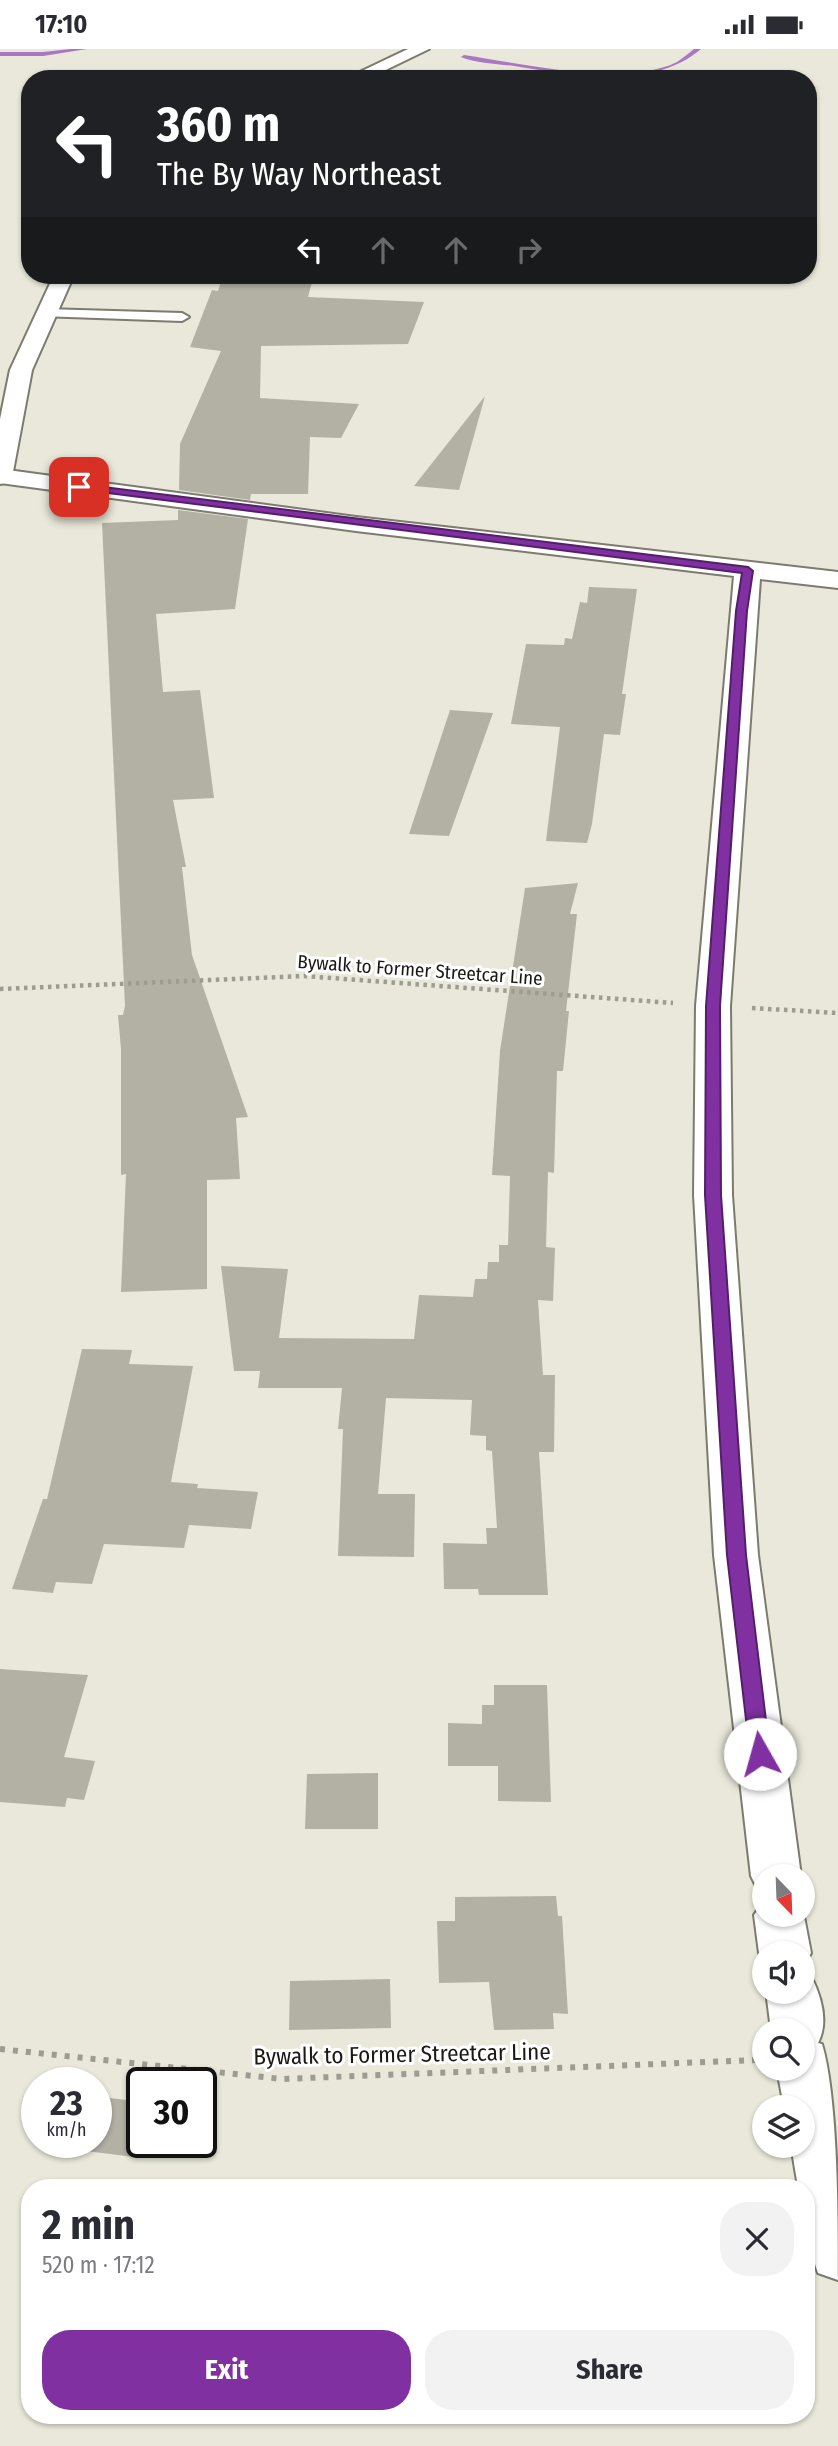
<!DOCTYPE html>
<html lang="en">
<head>
<meta charset="utf-8">
<style>
	:root { --surface:#fff; --page:#f2f2f3; --text:#2b2b33; --muted:#7c7c81; --accent:#8030a1 }
	body { margin:0; font-family:"Fira Sans Condensed",sans-serif; background:var(--page); color:var(--text); height:100vh; display:flex; flex-direction:column; font-size:26px; white-space:nowrap }
	* { box-sizing:border-box; margin:0 }
	p { font-size:23px; color:var(--muted) }
	.icon { flex:none; width:38px; height:38px; fill:none; stroke:currentColor; stroke-width:2; stroke-linecap:round; stroke-linejoin:round }
	.map { position:relative; flex:1; overflow:hidden }
	.side { position:absolute; left:21px; top:2130px; width:794px; height:245px; display:flex; flex-direction:column; background:var(--surface); border-radius:28px; box-shadow:0 2px 5px #0004 }
	.side>* { flex:none }
	.guide { position:absolute; left:21px; top:21px; width:796px; height:214px; border-radius:28px; box-shadow:0 2px 5px #0004; background:#202124; color:#fff; overflow:hidden }
	.needle { width:46px; rotate:157deg }
	.controls { position:absolute; left:752px; top:1815px; display:grid; gap:14px }
	.controls a { display:grid; place-items:center; width:63px; height:63px; border-radius:50%; background:var(--surface); box-shadow:0 2px 5px #0004; font-size:35px }
	.speed { position:absolute; left:21px; top:2018px; display:flex; gap:14px; font-size:35px; font-weight:700; text-align:center }
	.speed>* { display:grid; place-content:center; width:91px; height:91px; border-radius:50%; background:var(--surface); box-shadow:0 2px 5px #0004; line-height:1 }
	.speed small { font-size:18px; font-weight:400 }
	.speed .limit { border:4px solid #111; border-radius:10px; background:#fff; color:#111 }
	.pin { position:absolute; display:grid; place-items:center; width:60px; height:60px; color:#fff; margin:-30px; border-radius:14px; box-shadow:0 4px 10px #0006 }
	.me { position:absolute; width:77px; margin:-38px; rotate:353deg; stroke-linejoin:round; filter:drop-shadow(0 0 5px #0008) }
	.turn { display:flex; align-items:center; gap:24px; height:147px; padding:0 21px; font-size:32px }
	.turn .icon { width:91px; height:91px; stroke-width:2.5 }
	.turn b { display:block; font-size:49px; line-height:60px }
	.lanes { display:flex; align-items:center; height:66px; padding:0 21px; background:#0003; justify-content:center; gap:35px; direction:ltr }
	.lanes .off { opacity:.35 }
	.round { display:grid; place-items:center; flex:none; width:74px; height:74px; border-radius:28px; background:var(--page) }
	.overview { display:flex; align-items:center; justify-content:space-between; height:119px; padding:0 21px }
	h1 { font-size:42px; font-weight:700; line-height:52px }
	.action { display:flex; gap:14px; margin-top:auto; padding:14px 21px }
	.action a { flex:1; height:80px; border-radius:28px; background:var(--accent); color:#fff; font-size:28px; font-weight:700; line-height:80px; text-align:center }
	.action a+a { background:var(--page); color:var(--text) }
	.status { display:flex; justify-content:space-between; align-items:center; height:49px; padding:0 35px; background:var(--surface); direction:ltr }
	.status svg { height:19px; fill:currentColor }
	.map>svg:first-child { display:block }
	.lines { fill:none; stroke-linecap:round; stroke-linejoin:round }
	.stream { fill:#aa77c3; fill-rule:evenodd }
	.building { fill:#b3b1a4 }
	.service-casing { stroke:#7c7b6e; stroke-width:4 }
	.minor-casing { stroke:#7c7b6e; stroke-width:4 }
	.tertiary-casing { stroke:#7c7b6e; stroke-width:4 }
	.path-far1 { stroke:#9d9c92; stroke-width:4.5; stroke-dasharray:3.5 4.5; stroke-linecap:butt }
	.path { stroke:#9d9c92; stroke-width:6; stroke-dasharray:5 8; stroke-linecap:butt }
	.service { fill:#fff; fill-rule:evenodd }
	.minor { fill:#fff; fill-rule:evenodd }
	.tertiary { fill:#fff; fill-rule:evenodd }
	.route { fill:#8030a1; stroke:#531f69; stroke-width:2 }
	.labels { text-anchor:middle; dominant-baseline:central; stroke-width:6; stroke-linejoin:round; paint-order:stroke }
	.street-label { font-size:19px; fill:#1a1914; stroke:#fff }
	.near-street-label { font-size:23px; fill:#1a1914; stroke:#fff }
</style>
</head>
<body>
<div class="status"><b>17:10</b><svg viewBox="0 0 49 12"><path d="M0 12V9h3v3zM5 12V6h3v6zM10 12V3h3v9zM15 12V0h3v12zM26 1h20v11H26zM47 4h2v5h-2z"/></svg></div>
<div class="map">
<svg width="838" height="2397" viewBox="0 0 838 2397">
	<rect width="100%" height="100%" fill="#e9e8da"/>
	<g class="lines">
		<!-- stream -->
		<path class="stream" d="M70,0H87L43,7H0V3H43Z
			M694,0H701C652,42 572,26 514,17C497,15 476,14 461,8L464,6C519,14 626,39 677,13C683,9 689,4 694,0Z"/>
	</g>
	<!-- building -->
	<path class="building" d="M223,226H314L308,248L424,253L408,295L261,297L260,349L359,355L341,389L310,388L308,445H251L250,451L179,441L180,395L221,302L190,298L212,241L218,242Z
		M485,347L459,441L414,437Z
		M178,461L248,470L235,560L156,565L163,643L200,641L214,749L173,751L186,818H182L192,906L248,1068L236,1069L240,1130L207,1131V1240L121,1243L126,1125L121,1126V1000L118,966H123L125,957L102,474L178,471Z
		M589,538L637,540L622,645H626L620,686L604,685L592,775L587,794L546,792L560,678L511,675L526,595L564,596L565,589L572,590L580,553L587,554Z
		M450,661L493,664L449,787L409,785Z
		M578,834L570,865H577L566,962H569L563,1022H557L554,1124L548,1123L546,1198L555,1199L553,1252L538,1251L543,1326H555L554,1403H539L548,1546H479L478,1540H444L443,1494L487,1495L486,1479H497L492,1402L486,1401V1387L470,1386L472,1351L386,1349L378,1445H415L414,1508L338,1507L343,1380H338L342,1339H258L260,1322H234L221,1217L288,1220L279,1289L414,1290L419,1246L473,1248L475,1230H487L488,1213H499V1196H508L510,1127L492,1126L500,1002L525,839Z
		M82,1300L132,1301L129,1315L193,1317L171,1433L198,1435L197,1439L258,1443L251,1480L189,1476L184,1499L104,1495L92,1535L56,1533L53,1544L12,1540L43,1450H47Z
		M0,1620L88,1626L64,1708L95,1712L84,1751L67,1749L65,1758L0,1753Z
		M494,1636H547L551,1753L498,1752V1717H448V1674L482,1675V1656H494Z
		M378,1724V1780H305L307,1725Z
		M556,1847L558,1867H562L568,1965L553,1964L554,1980L494,1981L489,1933L439,1934L437,1872H455V1848Z
		M390,1930L391,1979L289,1981L290,1932Z
		M102,2048L142,2053V2109L86,2102L88,2093H96V2066Z"/>
	<g class="lines">
		<defs>
			<path id="service" d="M45,260L182,264L189,268L182,272L40,267L38,264Z"/>
			<path id="minor" d="M0,420L356,468L838,523V539L760,530L730,957L732,1146L758,1506L801,1827H765V1843L758,1841L751,1827L714,1506L694,1146L696,957L734,527L356,482L0,434Z
				M765,1851V1866H803V1862L811,1904L803,1919V1904H765V1915L759,1904L754,1866Z
				M803,1925L811,1927C821,1947 829,1973 818,1994L822,1995C838,2049 838,2168 838,2231L818,2224L807,2192V2138H798L791,2096H803V2058H784L777,2020H803V1981H771L766,1942H803Z"/>
			<path id="tertiary" d="M408,0H429L367,30H345Z
				M54,226H74L32,321L12,428L8,433L0,435V370L10,321Z"/>
		</defs>
		<!-- service casing -->
		<use href="#service" class="service-casing"/>
		<!-- minor casing -->
		<use href="#minor" class="minor-casing"/>
		<!-- tertiary casing -->
		<use href="#tertiary" class="tertiary-casing"/>
		<!-- path-far1 -->
		<path class="path-far1" d="M0,940L304,927L673,954
			M752,959L838,964"/>
		<!-- path -->
		<path class="path" d="M0,2000L282,2030L757,2011"/>
		<!-- service -->
		<use href="#service" class="service"/>
		<!-- minor -->
		<use href="#minor" class="minor"/>
		<!-- tertiary -->
		<use href="#tertiary" class="tertiary"/>
	</g>
	<!-- route -->
	<path class="route" d="M79,435L748,518L753,522L747,562L720,957L721,1146L746,1506L770,1705L767,1710L760,1712L750,1705L727,1506L705,1146L706,957L736,562L742,524L76,440Z"/>
	<g class="labels">
		<!-- street labels -->
		<g class="street-label">
			<text transform="translate(420 921) rotate(4)">Bywalk to Former Streetcar Line</text>
		</g>
		<!-- near-street labels -->
		<g class="near-street-label">
			<text transform="translate(402 2005) rotate(-1)">Bywalk to Former Streetcar Line</text>
		</g>
	</g>
</svg>
<div class="controls">
<a><svg class="needle" viewBox="-14 -14 28 28"><path d="M0-13l5 13h-10z" fill="#e53935"/><path d="M0 13l5-13h-10z" fill="#7c7c81"/></svg></a>
<a><svg class="icon" aria-label="sound" viewBox="0 0 24 24"><path d="M4 9h4l5-4v14l-5-4H4zM17 9q2 3 0 6"/></svg></a>
<a><svg class="icon" aria-label="search" viewBox="0 0 24 24"><circle cx="10" cy="10" r="6"/><path d="M15 15l6 6"/></svg></a>
<a><svg class="icon" aria-label="layers" viewBox="0 0 24 24"><path d="M12 4l9 5-9 5-9-5zM3 14l9 5 9-5"/></svg></a>
</div>
<div class="speed"><div>23<small>km/h</small></div><div class="limit">30</div></div>
<div class="pin" style="left:79px;top:438px;background:#d93025"><svg class="icon" aria-label="arrive" viewBox="0 0 24 24"><path d="M6 21V4h12l-3 4 3 4H6"/></svg></div>
<svg class="me" style="left:760px;top:1705px" viewBox="-20 -20 40 40"><circle r="19" fill="#fff"/><path d="M0-13L10 11 0 6-10 11z" fill="#8030a1"/></svg>
<div class="guide">
<div class="turn"><svg class="icon" aria-label="left" viewBox="0 0 24 24"><path d="M17 20v-9H6M10 6l-5 5 5 5"/></svg><div><b>360 m</b>The By Way Northeast</div></div>
<div class="lanes"><svg class="icon" aria-label="left" viewBox="0 0 24 24"><path d="M17 20v-9H6M10 6l-5 5 5 5"/></svg><svg class="icon off" aria-label="ahead" viewBox="0 0 24 24"><path d="M12 20V5M6 11l6-6 6 6"/></svg><svg class="icon off" aria-label="ahead" viewBox="0 0 24 24"><path d="M12 20V5M6 11l6-6 6 6"/></svg><svg class="icon off" aria-label="right" viewBox="0 0 24 24"><path d="M7 20v-9h11M14 6l5 5-5 5"/></svg></div>
</div>
<section class="side">
<div class="overview"><div><h1>2 min</h1><p>520 m · 17:12</p></div><a class="round"><svg class="icon" aria-label="close" viewBox="0 0 24 24"><path d="M6 6l12 12M18 6L6 18"/></svg></a></div>
<div class="action"><a>Exit</a><a>Share</a></div>
</section>
</div>
</body>
</html>
